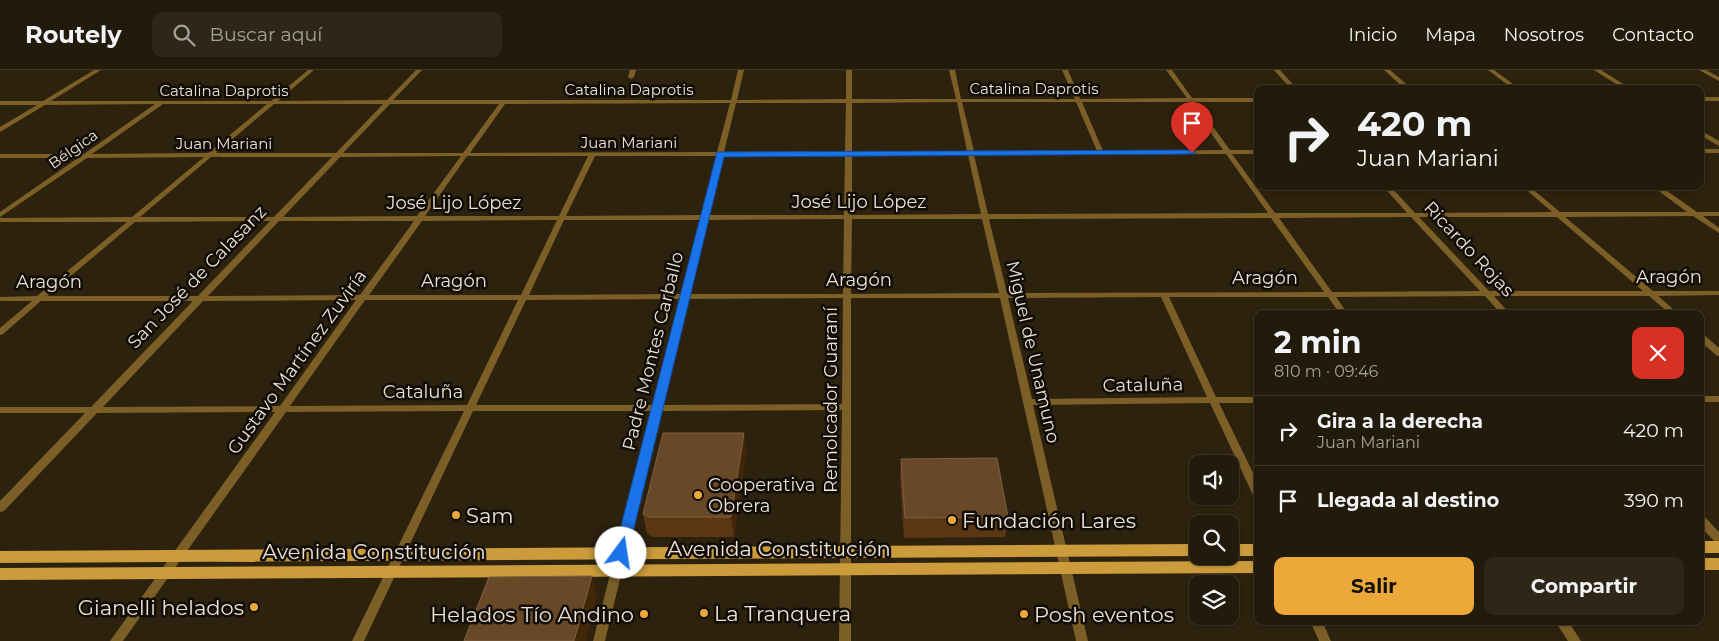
<!DOCTYPE html>
<html lang="es">
<head>
<meta charset="utf-8">
<style>
	:root { --surface:#221a0a; --page:#2e2718; --text:#f1f3f6; --muted:#a2a19c; --line:#3f382b; --accent:#eca93a }
	body { margin:0; font-family:Montserrat,sans-serif; background:var(--page); color:var(--text); height:100vh; display:flex; flex-direction:column; font-size:19px; white-space:nowrap }
	* { box-sizing:border-box; margin:0 }
	p { font-size:16px; color:var(--muted) }
	.icon { flex:none; width:28px; height:28px; fill:none; stroke:currentColor; stroke-width:2; stroke-linecap:round; stroke-linejoin:round }
	.map { position:relative; flex:1; overflow:hidden }
	.panel { position:absolute; left:1254px; top:240px; width:450px; height:315px; display:flex; flex-direction:column; background:var(--surface); border-radius:10px; box-shadow:0 1px 4px #0004,0 0 0 1px var(--line) }
	.panel>* { flex:none }
	.guide { position:absolute; left:1254px; top:15px; width:450px; height:105px; border-radius:10px; box-shadow:0 1px 4px #0004,0 0 0 1px var(--line); background:#221a0a; color:var(--text); overflow:hidden }
	.buttons { position:absolute; left:1189px; top:385px; display:grid; gap:10px }
	.buttons a { display:grid; place-items:center; width:50px; height:50px; border-radius:10px; background:var(--surface); box-shadow:0 1px 4px #0004,0 0 0 1px var(--line); font-size:25px }
	.pin { position:absolute; display:grid; place-items:center; width:42px; height:42px; color:#fff; margin:-51px -21px; border-radius:50% 50% 50% 0; rotate:-45deg; box-shadow:0 0 5px #0007 }
	.pin .icon { rotate:45deg }
	.me { position:absolute; width:55px; margin:-28px; rotate:14deg; stroke-linejoin:round; filter:drop-shadow(0 0 4px #0008) }
	.turn { display:flex; align-items:center; gap:18px; height:105px; padding:0 20px; font-size:22px }
	.turn .icon { width:65px; height:65px; stroke-width:2.5 }
	.turn b { display:block; font-size:35px; line-height:42px }
	.round { display:grid; place-items:center; flex:none; width:52px; height:52px; border-radius:10px; background:var(--page) }
	.overview { display:flex; align-items:center; justify-content:space-between; height:85px; padding:0 20px }
	h1 { font-size:30px; font-weight:700; line-height:38px }
	.button { display:flex; gap:10px; margin-top:auto; padding:10px 20px }
	.button a { flex:1; height:58px; border-radius:10px; background:var(--accent); color:#111; font-size:20px; font-weight:700; line-height:58px; text-align:center }
	.button a+a { background:var(--page); color:var(--text) }
	ul { padding:0; list-style:none }
	li { display:flex; align-items:center; gap:15px; height:70px; padding:0 20px; border-top:1px solid var(--line) }
	li div { flex:1 }
	li b { display:block; font-size:19px }
	li em { font-style:normal }
	header { display:flex; align-items:center; gap:30px; box-sizing:border-box; height:70px; padding:0 25px; background:var(--surface); border-bottom:1px solid var(--line) }
	header strong { font-size:24px }
	nav { display:flex; gap:28px; margin-inline-start:auto; font-size:18px }
	.search { width:350px; height:45px; background:var(--page); display:flex; align-items:center; gap:12px; box-sizing:border-box; padding:0 18px; border-radius:10px; color:var(--muted); font-size:19px }
	.map>svg:first-child { display:block }
	.lines { fill:none; stroke-linecap:round; stroke-linejoin:round }
	.street { fill:#7c5f27; fill-rule:evenodd }
	.primary { fill:#cc9c3c; fill-rule:evenodd }
	.wall { fill:#5a3613 }
	.shaded-wall { fill:#412608 }
	.building { fill:#694828; stroke:#7e6043 }
	.route { fill:#1a73e8; stroke:#114b97 }
	.poi-dot { fill:#eca93a; stroke:#110c05; stroke-width:2 }
	.labels { text-anchor:middle; dominant-baseline:central; stroke-width:5; stroke-linejoin:round; paint-order:stroke }
	.far-street-label { font-size:15px; fill:#eae2d6; stroke:#110c05 }
	.street-label { font-size:18px; fill:#eae2d6; stroke:#110c05 }
	.poi-label { font-size:18px; fill:#eae2d6; stroke:#110c05; text-anchor:start }
	.near-poi-label { font-size:21px; fill:#eae2d6; stroke:#110c05; text-anchor:start }
	.near-street-label { font-size:21px; fill:#eae2d6; stroke:#110c05 }
</style>
</head>
<body>
<header>
<strong>Routely</strong>
<div class="search"><svg class="icon" aria-label="search" viewBox="0 0 24 24"><circle cx="10" cy="10" r="6"/><path d="M15 15l6 6"/></svg>Buscar aquí</div>
<nav><a>Inicio</a><a>Mapa</a><a>Nosotros</a><a>Contacto</a></nav>
</header>
<div class="map">
<svg width="1719" height="571" viewBox="0 0 1719 571">
	<rect width="100%" height="100%" fill="#2d220d"/>
	<g class="lines">
		<!-- street -->
		<path class="street" d="M94,0H101L51,31H271L308,0H314L278,31L387,30L416,0H422L393,30H731L738,0H744L737,30L846,29V0H852V29H956L949,0H955L961,29H1075L1062,0H1068L1080,29L1187,28L1166,0H1172L1192,28H1258V32H1195L1230,80H1258V84H1232L1275,143H1407L1383,116H1390L1415,143L1552,142L1522,116H1529L1560,142H1687L1652,116H1660L1697,142H1719V146H1703L1719,158V163L1693,146L1565,147L1653,221H1719V225L1658,226L1679,244H1670L1649,226H1494L1510,244H1501L1485,226L1336,227L1348,244H1340L1328,227H1169L1216,327H1258V333H1219L1258,413V429L1254,428L1253,425L1210,333L1033,335L1088,571H1076L1000,228H851V571H839L842,340L661,341L605,571H593L652,341H473L364,571H352L464,341L286,342L123,571H110L275,342L97,343L4,441L0,442V431L85,343H0V337H91L193,231H41L3,264L0,265V258L32,231H0V227L37,226L127,152H0V148L132,147L204,87L87,88L0,147V142L78,88H0V84H84L155,34L45,35L0,62V57L37,35H0V31H43ZM957,32L967,81H852V33ZM962,32H1076L1097,81H974ZM1082,32H1189L1223,80L1103,81ZM730,33L717,82L470,83L505,34ZM736,33H846L845,81L724,82ZM163,34H267L208,83L92,84ZM274,34H383L336,83H216ZM390,34H499L463,83H343ZM1226,84L1268,143L988,144L974,85ZM845,85L844,145H708L723,86ZM852,85H968L981,144L852,145ZM461,86L417,146L283,147L340,87ZM467,86H588L559,146H425ZM595,86H717L701,145L566,146ZM211,87H332L274,147H140ZM1411,147L1480,221L1332,222L1279,148ZM1419,147H1557L1643,221H1489ZM1271,148L1324,222L1007,223L989,149ZM844,149L843,224H689L707,150ZM852,149H982L999,223L851,224ZM557,150L521,225H369L422,151ZM564,150H700L681,224L529,225ZM270,151L198,226H47L135,152ZM279,151H414L360,225L208,226ZM1161,227L1207,327L1032,329L1008,228ZM843,228L842,334L662,335L688,229ZM680,229L653,335H476L526,230ZM356,230L280,336L103,337L203,231ZM365,230H518L467,335L290,336Z
			M630,0H636L634,7L631,9L628,7Z
			M1274,0H1280L1297,19H1291Z
			M1384,0H1390L1412,19H1405Z
			M1488,0H1494L1520,19H1513Z
			M1594,0H1601L1631,19H1624Z
			M1699,0H1706L1719,7V11Z
			M1700,27H1719V31H1700Z
			M1700,60L1719,71V76L1700,65Z
			M1700,79H1719V83H1700Z
			M1700,263L1703,264L1719,278V286L1716,285L1700,271Z
			M1700,326H1719V332H1700Z
			M1700,445L1704,446L1719,462V473L1715,472L1700,456Z
			M1310,551H1322L1331,571H1319Z
			M1555,551H1568L1581,571H1568Z"/>
		<!-- primary -->
		<path class="primary" d="M1700,471H1719V483H1700Z
			M1198,474V486L0,493V481Z
			M1230,474H1258V486H1230Z
			M1700,488H1719V500H1700Z
			M1258,491V503L0,510V498Z"/>
	</g>
	<!-- wall -->
	<path class="wall" d="M744,363L746,383L734,467H653L647,464L643,444Z
		M901,389L1008,447L1005,467L904,468L900,409Z"/>
	<!-- shaded-wall -->
	<path class="shaded-wall" d="M744,363L746,383L734,467L731,447Z
		M592,506L597,526L586,571H574Z"/>
	<!-- building -->
	<path class="building" d="M663,363H744L731,447H649L643,444Z
		M997,388L1008,447L905,448L901,389Z
		M592,506L574,571H464L489,507Z"/>
	<!-- route -->
	<path class="route" d="M1192,80L1195,81V84L724,87L628,483L626,487L621,489L616,487L614,483L717,82Z"/>
	<!-- markers -->
	<g class="poi-dot">
		<circle cx="698" cy="425" r="5"/>
		<circle cx="456" cy="445" r="5"/>
		<circle cx="952" cy="450" r="5"/>
		<circle cx="254" cy="537" r="5"/>
		<circle cx="704" cy="543" r="5"/>
		<circle cx="644" cy="544" r="5"/>
		<circle cx="1024" cy="544" r="5"/>
	</g>
	<g class="labels">
		<!-- far-street labels -->
		<g class="far-street-label">
			<text x="1034" y="18">Catalina Daprotis</text>
			<text x="629" y="19">Catalina Daprotis</text>
			<text x="224" y="20">Catalina Daprotis</text>
			<text x="629" y="72">Juan Mariani</text>
			<text x="224" y="73">Juan Mariani</text>
			<text transform="translate(73 79) rotate(-35)">Bélgica</text>
		</g>
		<!-- street labels -->
		<g class="street-label">
			<text x="859" y="132">José Lijo López</text>
			<text x="454" y="133">José Lijo López</text>
			<text transform="translate(1469 179) rotate(47)">Ricardo Rojas</text>
			<text transform="translate(197 207) rotate(-46)">San José de Calasanz</text>
			<text x="1669" y="207">Aragón</text>
			<text x="1265" y="208">Aragón</text>
			<text x="859" y="210">Aragón</text>
			<text x="454" y="211">Aragón</text>
			<text x="49" y="212">Aragón</text>
			<text transform="translate(653 281) rotate(-76)">Padre Montes Carballo</text>
			<text transform="translate(1033 282) rotate(77)">Miguel de Unamuno</text>
			<text transform="translate(297 292) rotate(-54)">Gustavo Martínez Zuviría</text>
			<text transform="translate(1143 315) rotate(-1)">Cataluña</text>
			<text x="423" y="322">Cataluña</text>
			<text transform="translate(831 330) rotate(-90)">Remolcador Guaraní</text>
		</g>
		<!-- poi labels -->
		<g class="poi-label">
			<text x="708" y="415">Cooperativa<tspan x="708" dy="21">Obrera</tspan></text>
		</g>
		<!-- near-poi labels -->
		<g class="near-poi-label">
			<text x="466" y="445">Sam</text>
			<text x="962" y="450">Fundación Lares</text>
			<text x="244" y="537" text-anchor="end">Gianelli helados</text>
			<text x="714" y="543">La Tranquera</text>
			<text x="634" y="544" text-anchor="end">Helados Tío Andino</text>
			<text x="1034" y="544">Posh eventos</text>
		</g>
		<!-- near-street labels -->
		<g class="near-street-label">
			<text x="779" y="478">Avenida Constitución</text>
			<text x="374" y="481">Avenida Constitución</text>
		</g>
	</g>
</svg>
<div class="buttons">
<a><svg class="icon" aria-label="sound" viewBox="0 0 24 24"><path d="M4 9h4l5-4v14l-5-4H4zM17 9q2 3 0 6"/></svg></a>
<a><svg class="icon" aria-label="search" viewBox="0 0 24 24"><circle cx="10" cy="10" r="6"/><path d="M15 15l6 6"/></svg></a>
<a><svg class="icon" aria-label="layers" viewBox="0 0 24 24"><path d="M12 4l9 5-9 5-9-5zM3 14l9 5 9-5"/></svg></a>
</div>
<div class="pin" style="left:1192px;top:83px;background:#d93025"><svg class="icon" aria-label="arrive" viewBox="0 0 24 24"><path d="M6 21V4h12l-3 4 3 4H6"/></svg></div>
<svg class="me" style="left:621px;top:483px" viewBox="-20 -20 40 40"><circle r="19" fill="#fff"/><path d="M0-13L10 11 0 6-10 11z" fill="#1a73e8"/></svg>
<div class="guide">
<div class="turn"><svg class="icon" aria-label="right" viewBox="0 0 24 24"><path d="M7 20v-9h11M14 6l5 5-5 5"/></svg><div><b>420 m</b>Juan Mariani</div></div>
</div>
<section class="panel">
<div class="overview"><div><h1>2 min</h1><p>810 m · 09:46</p></div><a class="round" style="background:#d93025;color:#fff"><svg class="icon" aria-label="close" viewBox="0 0 24 24"><path d="M6 6l12 12M18 6L6 18"/></svg></a></div>
<ul>
<li><svg class="icon" aria-label="right" viewBox="0 0 24 24"><path d="M7 20v-9h11M14 6l5 5-5 5"/></svg><div><b>Gira a la derecha</b><p>Juan Mariani</p></div><em>420 m</em></li>
<li><svg class="icon" aria-label="arrive" viewBox="0 0 24 24"><path d="M6 21V4h12l-3 4 3 4H6"/></svg><div><b>Llegada al destino</b></div><em>390 m</em></li>
</ul>
<div class="button"><a>Salir</a><a>Compartir</a></div>
</section>
</div>
</body>
</html>
